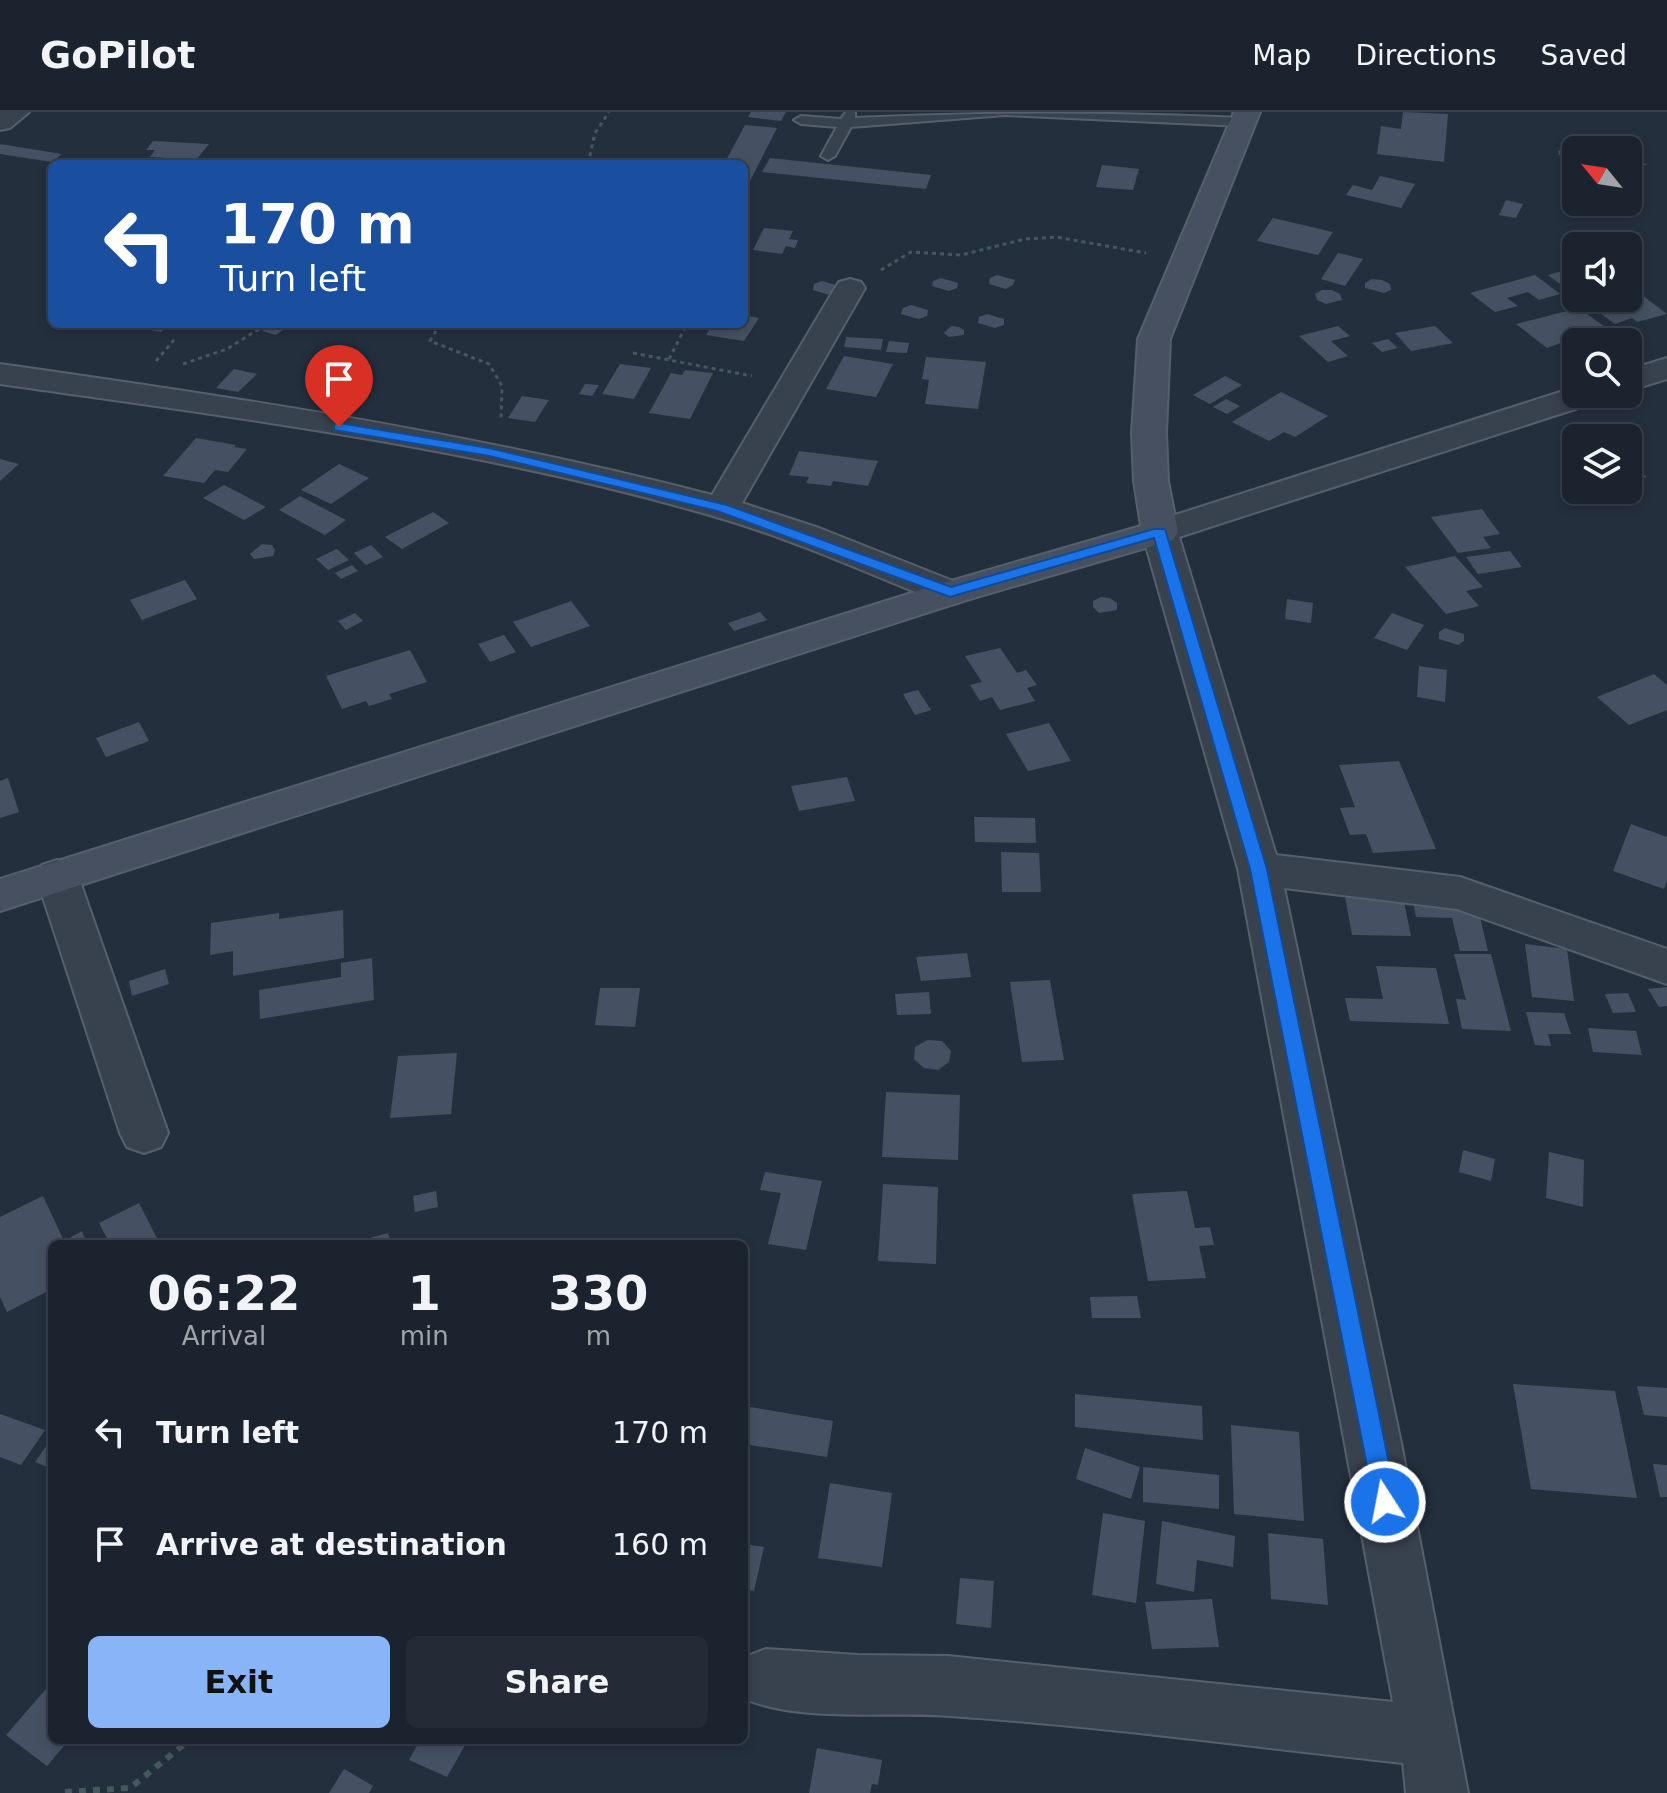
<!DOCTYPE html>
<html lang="en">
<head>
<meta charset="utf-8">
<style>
	:root { --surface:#1b232e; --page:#242b36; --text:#f1f3f6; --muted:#a0a4aa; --line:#39404a; --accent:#8ab4f8 }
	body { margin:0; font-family:"DejaVu Sans",sans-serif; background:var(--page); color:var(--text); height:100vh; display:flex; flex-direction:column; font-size:30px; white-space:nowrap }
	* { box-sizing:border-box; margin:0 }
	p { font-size:26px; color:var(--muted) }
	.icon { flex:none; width:44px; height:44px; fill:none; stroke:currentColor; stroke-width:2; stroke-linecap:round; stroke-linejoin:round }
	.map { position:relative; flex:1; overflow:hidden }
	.details { position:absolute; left:48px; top:1128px; width:700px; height:504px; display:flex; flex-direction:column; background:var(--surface); border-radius:12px; box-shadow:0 4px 12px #0003,0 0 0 2px var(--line) }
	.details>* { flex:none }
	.guide { position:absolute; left:48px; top:48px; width:700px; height:168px; border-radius:12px; box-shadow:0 4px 12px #0003,0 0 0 2px var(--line); background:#1a4fa0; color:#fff; overflow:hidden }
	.needle { width:52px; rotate:300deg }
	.fabs { position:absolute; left:1562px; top:24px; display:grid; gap:16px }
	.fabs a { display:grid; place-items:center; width:80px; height:80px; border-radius:12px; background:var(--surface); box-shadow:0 4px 12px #0003,0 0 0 2px var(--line); font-size:40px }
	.pin { position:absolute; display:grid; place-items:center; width:68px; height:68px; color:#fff; margin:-82px -34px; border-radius:50% 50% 50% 0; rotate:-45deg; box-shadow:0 0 8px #0007 }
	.pin .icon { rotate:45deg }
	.me { position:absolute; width:88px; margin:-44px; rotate:349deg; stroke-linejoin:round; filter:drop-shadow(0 0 6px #0008) }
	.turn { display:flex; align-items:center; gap:28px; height:168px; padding:0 40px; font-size:36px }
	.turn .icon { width:104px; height:104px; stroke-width:2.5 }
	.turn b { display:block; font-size:56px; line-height:68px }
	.eta { display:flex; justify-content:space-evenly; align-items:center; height:136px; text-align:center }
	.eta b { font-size:48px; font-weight:700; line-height:56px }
	.action { display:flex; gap:16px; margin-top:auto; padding:16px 40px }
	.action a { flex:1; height:92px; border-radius:12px; background:var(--accent); color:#111; font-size:32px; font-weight:700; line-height:92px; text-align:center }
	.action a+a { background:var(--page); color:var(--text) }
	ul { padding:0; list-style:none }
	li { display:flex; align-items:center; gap:24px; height:112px; padding:0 40px }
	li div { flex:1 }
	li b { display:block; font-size:30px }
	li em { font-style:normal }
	header { display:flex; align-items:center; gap:48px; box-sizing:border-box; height:112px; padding:0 40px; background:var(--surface); border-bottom:2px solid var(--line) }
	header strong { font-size:38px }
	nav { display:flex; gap:44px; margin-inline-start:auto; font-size:28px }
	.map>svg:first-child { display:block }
	.building { fill:#455162 }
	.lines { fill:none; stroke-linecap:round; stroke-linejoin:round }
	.lane-casing { stroke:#565f6c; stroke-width:4 }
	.street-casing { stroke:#565f6c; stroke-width:4 }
	.secondary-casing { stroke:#565f6c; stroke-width:4 }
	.path-far1 { stroke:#44595c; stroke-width:3; stroke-dasharray:4 4; stroke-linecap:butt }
	.path { stroke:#44595c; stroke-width:6; stroke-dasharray:7 7; stroke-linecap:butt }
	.lane { fill:#38414e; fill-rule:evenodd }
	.street { fill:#38414e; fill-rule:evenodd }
	.secondary { fill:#465061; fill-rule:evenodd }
	.route { fill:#1a73e8; stroke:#114b97; stroke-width:2 }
</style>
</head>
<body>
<header>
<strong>GoPilot</strong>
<nav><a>Map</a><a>Directions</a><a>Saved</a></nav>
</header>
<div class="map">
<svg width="1667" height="1681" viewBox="0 0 1667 1681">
	<rect width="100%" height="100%" fill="#242f3e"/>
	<!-- building -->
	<path class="building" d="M751,0H786L781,9L748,5Z
		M1403,0L1448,2L1444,50L1377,42L1381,14L1401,17Z
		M745,13L777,16L749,71L744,70V52H724Z
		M153,29L209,32L196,48H189L186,52H161L166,46L150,45L155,38H146Z
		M0,32L62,42L52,50L0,42Z
		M1563,37L1576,39V47L1559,43L1558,39Z
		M1633,43L1647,53L1628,55V44Z
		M770,46L931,63L926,77L762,60Z
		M1102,53L1139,57L1133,78L1096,75Z
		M1380,64L1415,72L1401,96L1346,83L1353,73L1372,78Z
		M1506,88L1523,92L1516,106L1499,103Z
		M1273,106L1333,120L1318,143L1257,129Z
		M764,116L793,119L789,127L798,128L795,136L786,134L782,142L753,138Z
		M1338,141L1363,147L1345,174L1321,167Z
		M1576,155V172L1564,175L1548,163Z
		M997,163L1015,168L1013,173L1006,177L989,172L990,166Z
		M1535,163L1560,182L1539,188L1528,180L1507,186L1518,194L1495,200L1470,181Z
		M941,166L958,171L957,176L949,179L932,174L933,169Z
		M1372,167L1382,168L1390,172L1391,178L1384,181L1365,176V171Z
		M822,169L839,174L838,180L829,183L813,178L814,172Z
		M1634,177L1667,202L1637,210L1632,206L1615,212L1586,191L1603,186H1628V179Z
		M1322,178H1332L1340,182L1342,188L1326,192L1317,188L1315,182Z
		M911,193L928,198L927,204L919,207L901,202L903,196Z
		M1579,196L1605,215L1547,236L1516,212Z
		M987,202L1004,207V213L995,216L978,211L979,205Z
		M744,203L759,206L744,229L706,223L713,212H744Z
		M120,212H168L161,220Z
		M271,212H277L287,215L276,223L262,219Z
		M951,214L959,215L964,218V223L949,225L944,221Z
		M1338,214L1350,224L1331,229L1348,244L1328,250L1299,224Z
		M1435,214L1453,231L1411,239L1395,221Z
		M846,225L883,227L881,238L844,235Z
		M1388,227L1398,236L1382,240L1372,231Z
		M889,229L909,231L907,241L886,240Z
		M844,244L893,252L876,285L826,277Z
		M926,245L986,250L978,297L925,292L929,268L922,267Z
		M620,252L651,256L634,287L602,282Z
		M234,257L257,262L238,280L216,276Z
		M685,258L713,261L690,307L649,301L671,261L682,263Z
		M1225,264L1242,273L1210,292L1193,283Z
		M585,272L599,273L592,284L579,282Z
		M1281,280L1328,304L1295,325L1284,320L1269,329L1232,310Z
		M522,284L549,288L535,310L508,306Z
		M1226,287L1240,294L1227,302L1213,295Z
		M196,326L236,333L234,335L247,337L228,360L215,358L204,371L163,364Z
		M799,339L878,349L868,374L833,369L831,374L806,371L809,365L789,363Z
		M0,347L19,352L0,369Z
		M1628,348L1647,365L1628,370Z
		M339,352L369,366L331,392L301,378Z
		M224,373L266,395L244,408L203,386Z
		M300,384L346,408L325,423L279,398Z
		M1482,397L1500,422L1483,425L1491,436L1458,441L1431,405Z
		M433,400L449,411L402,437L385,425Z
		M262,432L272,433L275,438L273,444L254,447L250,442Z
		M371,433L383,445L366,453L354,441Z
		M337,437L349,448L328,458L316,447Z
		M1510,439L1522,455L1478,462L1466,445Z
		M1455,444L1483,475L1466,479L1479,494L1446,502L1405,455Z
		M352,453L358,459L341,467L335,461Z
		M185,468L197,487L142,508L130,488Z
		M1101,485L1110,486L1117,491V498L1099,501L1093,495V489Z
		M1287,487L1313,491L1311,511L1285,507Z
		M571,489L590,514L531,535L513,510Z
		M760,500L767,508L734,519L728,511Z
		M355,501L363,509L346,518L338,509Z
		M1392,501L1424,513L1407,538L1374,526Z
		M1445,516L1464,522V529L1458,533L1439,527V520Z
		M504,523L516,540L490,550L478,532Z
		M1000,536L1017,561L1026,558L1037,573L1027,576L1035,589L1000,598L992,585L980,589L970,573L982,570L965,544Z
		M410,538L427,570L389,582L392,587L369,594L366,589L342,597L326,564Z
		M1419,554L1447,558L1445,590L1417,585Z
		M1654,562L1667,573V598L1629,613L1597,585Z
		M918,578L931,598L915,603L903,582Z
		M139,610L149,629L106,645L96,626Z
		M1049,611L1071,649L1028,659L1006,622Z
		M1399,649L1436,737L1373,741L1366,722L1350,723L1340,696L1355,695L1339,653Z
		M847,665L855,689L799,699L791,674Z
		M8,666L19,700L0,706V669Z
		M974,705L1035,706L1036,731L975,730Z
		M1631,712L1667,725V769L1664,777L1613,759Z
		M1001,740L1039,741L1041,780H1002Z
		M1344,779L1402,780L1411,824L1352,823Z
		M1412,786L1476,788L1488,839H1460L1452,806L1416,805Z
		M343,798L344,846L233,864V839L210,843L211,811L279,801V807Z
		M1525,832L1567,837L1574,889L1532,885Z
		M967,841L971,865L921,869L916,845Z
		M1454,842H1491L1511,919L1462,917L1456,887L1466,888Z
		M372,846L374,888L260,907L259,878L341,865V851Z
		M1376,854L1436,856L1449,912L1350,909L1345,886L1383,887Z
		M165,857L169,872L132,884L129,869Z
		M1050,868L1064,948L1022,950L1010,870Z
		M1667,875V894L1659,895L1648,877Z
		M600,876H640L635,915L595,913Z
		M929,880L931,902L897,903L895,882Z
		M1628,881L1636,900L1613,901L1605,882Z
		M1526,900L1564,901L1571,922H1548L1551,934L1535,933Z
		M1588,916L1636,919L1642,943L1593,940Z
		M927,928L942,929L951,939L949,950L938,958L924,956L914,947L915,935Z
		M457,941L451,1002L390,1006L398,944Z
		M886,980L960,983L958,1048L882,1045Z
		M1463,1038L1495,1047L1491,1069L1459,1060Z
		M1549,1040L1584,1048L1583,1095L1546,1086Z
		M765,1060L822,1069L806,1138L768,1132L781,1081L760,1078Z
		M883,1072L938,1075L936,1152L878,1149Z
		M436,1079L438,1095L415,1100L413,1084Z
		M1187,1079L1195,1116L1210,1115L1214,1133L1199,1134L1206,1166L1148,1169L1132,1082Z
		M43,1084L64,1129L82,1119L87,1132H52V1177L7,1200L0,1185V1105Z
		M139,1091L160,1132H110L99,1111Z
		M388,1121L391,1132H363L362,1128Z
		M1137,1184L1141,1206H1092L1090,1185Z
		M1513,1272L1615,1279L1637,1386L1531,1377Z
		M1637,1274L1667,1276V1305L1644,1303Z
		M1075,1282L1202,1294L1203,1328L1075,1315Z
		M744,1294L833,1309L827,1345L744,1332Z
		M0,1302L45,1318L21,1353L0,1345Z
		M1231,1313L1299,1320L1304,1409L1234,1402Z
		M52,1326V1357L35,1350Z
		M1085,1336L1140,1355L1131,1387L1076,1367Z
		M1653,1352L1667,1353V1385H1660Z
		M1143,1355L1219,1363V1397L1143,1390Z
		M830,1371L892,1381L882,1455L818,1446Z
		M1103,1401L1145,1409L1136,1491L1092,1483Z
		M1162,1409L1235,1424L1233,1455L1197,1448L1194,1480L1156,1472Z
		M1268,1421L1323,1427L1328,1493L1271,1487Z
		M744,1432L764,1435L754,1479L744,1477Z
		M960,1466L994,1469L991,1516L956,1512Z
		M1212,1487L1219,1535L1152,1537L1145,1490Z
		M46,1577L52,1582V1628H69L47,1654L6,1623Z
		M420,1628H468L447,1665L409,1648Z
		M817,1636L882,1648L878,1673L872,1672L870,1681H809Z
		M344,1657L373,1674L369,1681H329Z"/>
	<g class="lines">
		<defs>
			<path id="lane" d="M846,0H855V6C984,0 1113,0 1242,6L1249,10L1242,14L1005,3L851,15L835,44L828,48L821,44L837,15L801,12L794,8L801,4L841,7Z"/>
			<path id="street" d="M0,0H29L10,16L0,18Z
				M850,167L861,170L865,176L742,391L819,416L963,473L968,481L963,489L950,493L937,489C870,462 803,432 733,410C495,338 245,307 0,272V252C240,286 478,322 712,383L835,176L839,170Z
				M1667,246V267L1628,279V258Z
				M1576,275V282H1604L1600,289L1179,425L1276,743L1460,765L1667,837V872L1457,797L1284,776L1401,1331L1468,1681H1406L1403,1651C1252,1635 1101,1614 950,1604C887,1599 803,1611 745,1587V1545L766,1537L858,1543L948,1544L1393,1590L1238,757L1142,420L1147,412Z
				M57,748L72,753L78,764L168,1021L161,1035L144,1041L127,1035L120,1021L36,764L42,753Z"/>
			<path id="secondary" d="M1234,0H1260L1170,227L1166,321L1168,369L1178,420L1173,428L963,489L0,799V767L937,473L1141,414L1134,369L1132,321L1138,227Z"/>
		</defs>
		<!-- lane casing -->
		<use href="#lane" class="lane-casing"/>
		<!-- street casing -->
		<use href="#street" class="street-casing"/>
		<!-- secondary casing -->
		<use href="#secondary" class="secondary-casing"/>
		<!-- path-far1 -->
		<path class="path-far1" d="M588,52L595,21L609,0
			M881,158L911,140L961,143L1025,127L1056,125L1146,141
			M440,212L430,229L489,252L502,274L501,308
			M633,241L752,264
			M669,247L687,212
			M156,249L174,228
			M183,252L227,237L267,212"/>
		<!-- path -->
		<path class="path" d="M65,1680L130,1676L187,1630L198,1628"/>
		<!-- lane -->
		<use href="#lane" class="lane"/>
		<!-- street -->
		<use href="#street" class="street"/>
		<!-- secondary -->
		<use href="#secondary" class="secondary"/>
	</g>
	<!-- route -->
	<path class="route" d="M339,311L489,336L727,393L951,475L1154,417H1165L1267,757L1397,1390L1393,1398L1385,1401L1377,1398L1374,1390L1250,757L1154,426L950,485L717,399L489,344L334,318V312Z"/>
</svg>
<div class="fabs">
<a><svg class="needle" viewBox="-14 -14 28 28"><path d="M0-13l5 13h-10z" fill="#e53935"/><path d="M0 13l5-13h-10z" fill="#a0a4aa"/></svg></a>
<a><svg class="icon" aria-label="sound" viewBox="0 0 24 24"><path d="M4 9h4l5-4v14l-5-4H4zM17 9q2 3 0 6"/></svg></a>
<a><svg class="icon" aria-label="search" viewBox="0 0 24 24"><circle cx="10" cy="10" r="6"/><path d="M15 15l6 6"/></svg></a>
<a><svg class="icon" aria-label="layers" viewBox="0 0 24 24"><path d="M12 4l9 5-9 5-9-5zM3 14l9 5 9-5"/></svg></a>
</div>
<div class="pin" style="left:339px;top:315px;background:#d93025"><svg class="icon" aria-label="arrive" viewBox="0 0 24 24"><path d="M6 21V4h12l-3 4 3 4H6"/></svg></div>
<svg class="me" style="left:1385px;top:1390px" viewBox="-20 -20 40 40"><circle r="17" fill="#1a73e8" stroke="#fff" stroke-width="3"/><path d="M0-11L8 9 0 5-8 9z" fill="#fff"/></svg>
<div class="guide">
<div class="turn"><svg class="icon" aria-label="left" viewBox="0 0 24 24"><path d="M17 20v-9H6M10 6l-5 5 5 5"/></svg><div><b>170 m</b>Turn left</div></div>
</div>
<section class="details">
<div class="eta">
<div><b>06:22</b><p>Arrival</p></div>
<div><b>1</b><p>min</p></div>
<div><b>330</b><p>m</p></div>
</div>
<ul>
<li><svg class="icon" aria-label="left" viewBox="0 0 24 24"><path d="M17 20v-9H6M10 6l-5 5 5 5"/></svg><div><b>Turn left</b></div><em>170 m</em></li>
<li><svg class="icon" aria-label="arrive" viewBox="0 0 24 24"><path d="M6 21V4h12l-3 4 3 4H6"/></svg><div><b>Arrive at destination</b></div><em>160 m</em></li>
</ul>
<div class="action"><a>Exit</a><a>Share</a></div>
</section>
</div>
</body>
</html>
